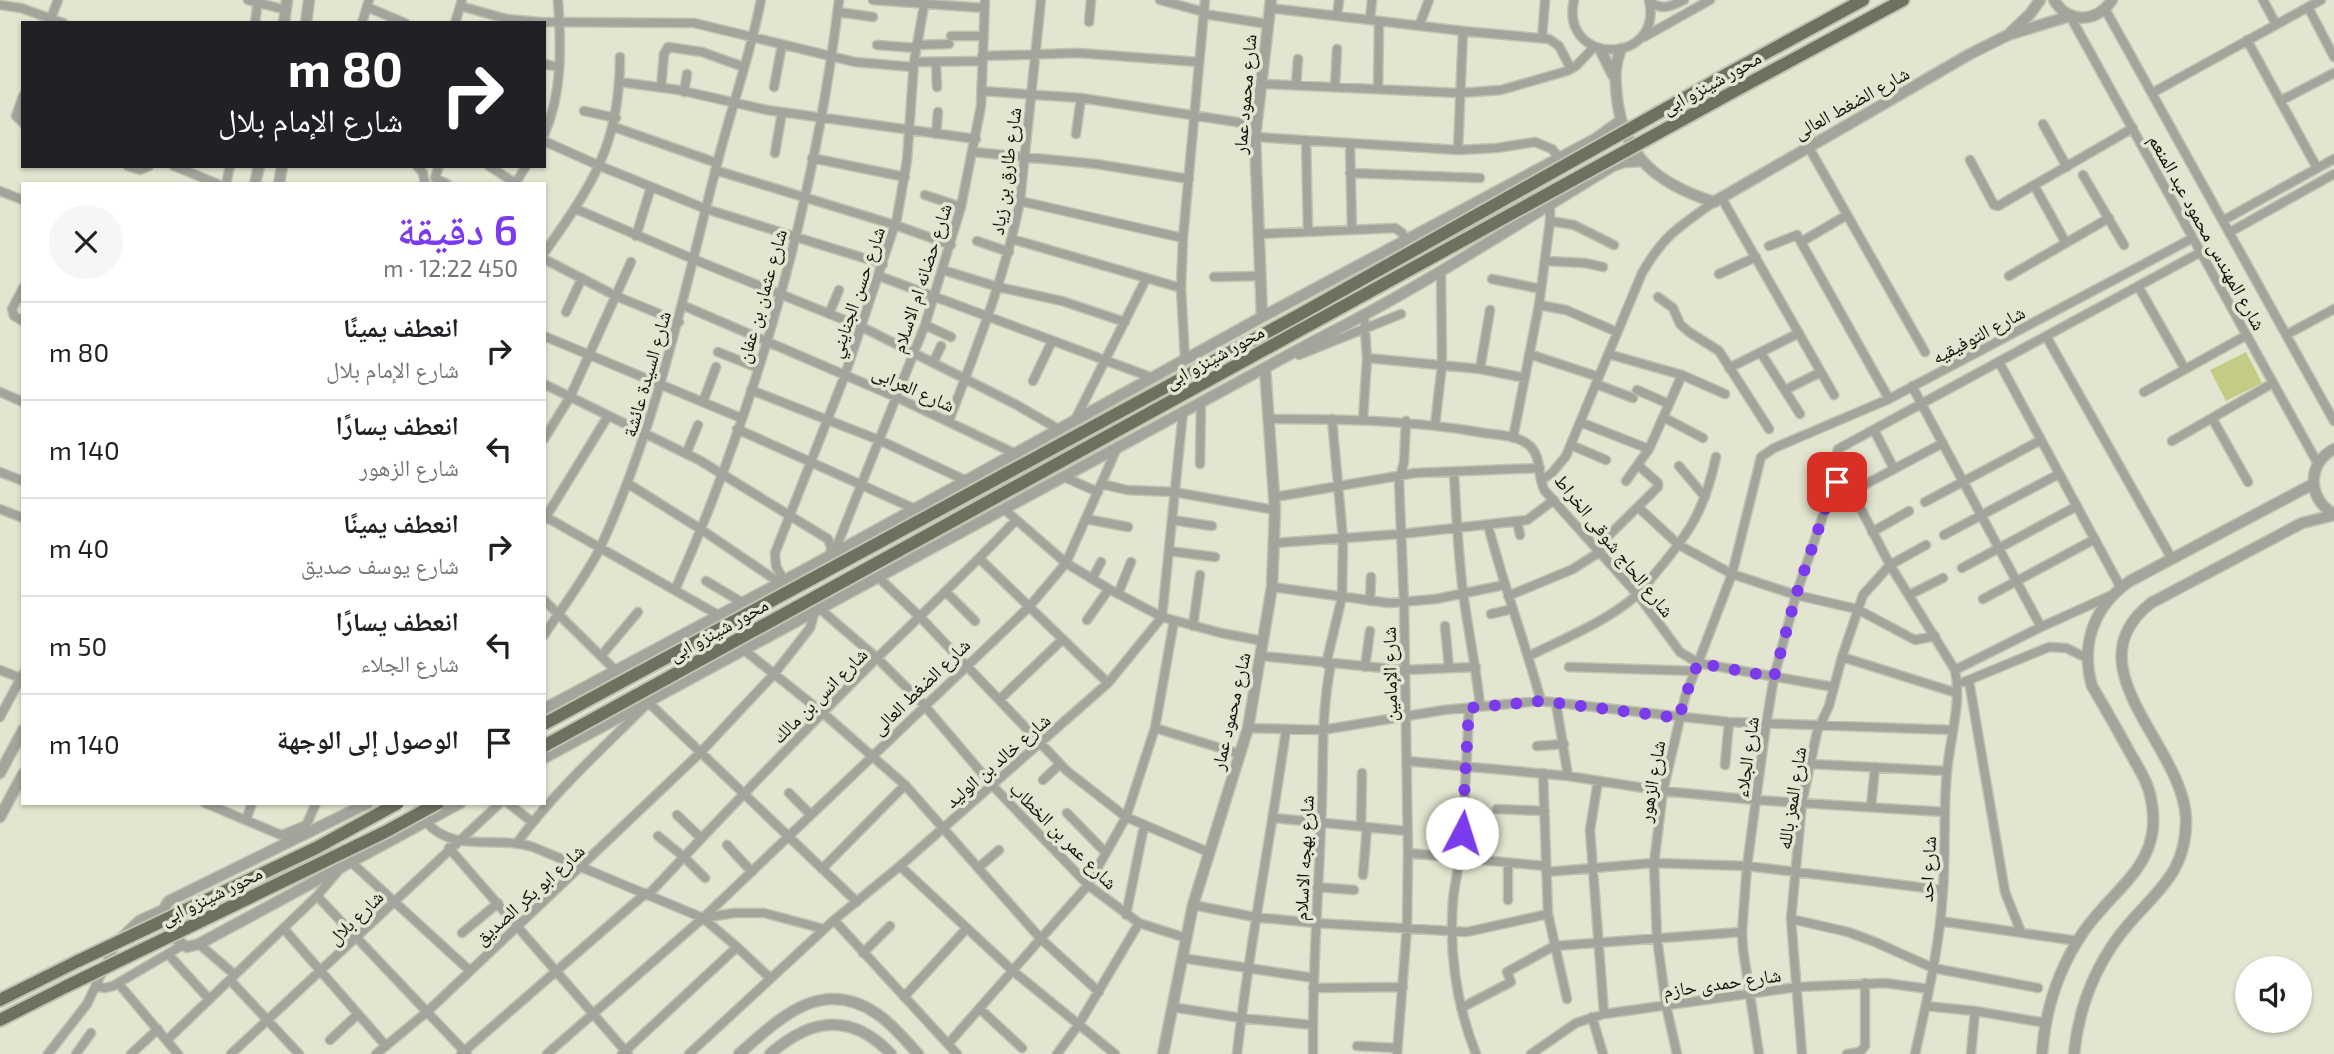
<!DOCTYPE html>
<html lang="ar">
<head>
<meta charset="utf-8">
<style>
	:root { --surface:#fff; --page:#f6f6f6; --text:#202124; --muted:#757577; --line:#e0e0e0; --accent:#7c3aed }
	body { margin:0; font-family:"Exo 2","Noto Naskh Arabic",sans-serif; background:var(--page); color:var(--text); direction:rtl; height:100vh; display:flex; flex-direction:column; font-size:26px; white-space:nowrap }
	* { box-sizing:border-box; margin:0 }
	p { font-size:23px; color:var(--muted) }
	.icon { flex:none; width:38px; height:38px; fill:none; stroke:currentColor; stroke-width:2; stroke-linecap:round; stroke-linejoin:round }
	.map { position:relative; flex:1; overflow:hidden; direction:ltr }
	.details { position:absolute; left:21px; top:182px; width:525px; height:623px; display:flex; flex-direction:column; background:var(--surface); border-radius:0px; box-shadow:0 2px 5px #0004; direction:rtl }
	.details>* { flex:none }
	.guide { position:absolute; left:21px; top:21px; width:525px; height:147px; border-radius:0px; box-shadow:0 2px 5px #0004; direction:rtl; background:#202124; color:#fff; overflow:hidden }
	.tools { position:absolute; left:2235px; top:956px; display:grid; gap:14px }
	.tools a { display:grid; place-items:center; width:77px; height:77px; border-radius:50%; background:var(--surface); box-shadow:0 2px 5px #0004; font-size:35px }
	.pin { position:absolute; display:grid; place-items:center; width:60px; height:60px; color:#fff; margin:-30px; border-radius:14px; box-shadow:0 4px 10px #0006 }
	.me { position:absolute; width:77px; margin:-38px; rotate:5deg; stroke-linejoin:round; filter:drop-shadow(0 0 5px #0008) }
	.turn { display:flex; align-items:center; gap:24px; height:147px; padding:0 28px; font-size:32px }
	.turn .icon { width:91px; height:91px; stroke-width:2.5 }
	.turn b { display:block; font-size:49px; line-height:60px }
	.round { display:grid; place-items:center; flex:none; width:74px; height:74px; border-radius:37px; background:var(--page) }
	.overview { display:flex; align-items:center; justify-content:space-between; height:119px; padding:0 28px }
	h1 { font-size:42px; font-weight:600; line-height:52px; color:var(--accent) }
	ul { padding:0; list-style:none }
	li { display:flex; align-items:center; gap:21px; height:98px; padding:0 28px; border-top:2px solid var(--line) }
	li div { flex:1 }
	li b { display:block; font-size:26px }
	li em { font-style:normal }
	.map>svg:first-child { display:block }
	.green { fill:#c4cb85 }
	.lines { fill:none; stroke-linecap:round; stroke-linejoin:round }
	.minor-casing { stroke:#c0c3af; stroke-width:11 }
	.tertiary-casing { stroke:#c0c3af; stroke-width:13 }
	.primary-casing { stroke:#c0c3af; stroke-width:16 }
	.minor { stroke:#a3a49b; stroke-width:8 }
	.tertiary { stroke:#a3a49b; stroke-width:10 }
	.primary { stroke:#6e7060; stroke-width:12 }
	.primary-bridge-casing { stroke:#c0c3af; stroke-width:16; stroke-linecap:butt }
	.primary-bridge { stroke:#6e7060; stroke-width:12 }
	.route { stroke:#7c3aed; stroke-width:12; stroke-dasharray:0 21.6 }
	.labels { text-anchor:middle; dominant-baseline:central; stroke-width:7; stroke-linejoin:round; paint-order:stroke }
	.street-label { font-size:19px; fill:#0f1009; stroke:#e2e5cf }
</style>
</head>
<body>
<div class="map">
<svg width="2334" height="1054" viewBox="0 0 2334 1054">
	<rect width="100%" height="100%" fill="#e2e5cf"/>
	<!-- green -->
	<path class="green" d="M2246,352L2262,383L2226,401L2210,370Z"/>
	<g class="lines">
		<defs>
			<path id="minor" d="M248,0L286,10
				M873,0L984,8
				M1160,0L1204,12
				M1574,0C1559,66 1664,66 1649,0
				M2263,0L2276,24
				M1650,2C1662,11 1672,6 1684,0
				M0,5L21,8L63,23
				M460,6L507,19L540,22L694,23L855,62L913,67
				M367,7L405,23
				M2308,7L2334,57
				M1269,8L1463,31L1549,39L1559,46L1571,69
				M2105,9L2334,421
				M838,12L873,17
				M1204,14L1268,24
				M1337,16L1339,0
				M2070,16L2318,464
				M51,18L58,0
				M1370,20L1372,0
				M1089,22L1091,0
				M255,23L258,0
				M362,23L369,0
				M455,23L462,0
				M1419,26L1429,0
				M951,36H983
				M1644,37L1710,0
				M1542,38L1545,0
				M2247,40L2317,168
				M877,45L916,48
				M916,45L949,44
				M982,56L1078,53L1199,62
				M914,62L982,61
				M936,62L937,87
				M544,64L559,67
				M620,82L679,90L767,110L976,139
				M1262,84L1459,93L1501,90L1567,71L1576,66L1594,47
				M1296,85L1298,59
				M661,87L664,54L668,47L702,52L744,67
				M774,87L782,45
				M1335,87L1337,49
				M1378,89L1379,22
				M982,91L1081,98L1256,125
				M684,92L687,74
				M2152,93L2321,0
				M23,96L16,116L23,123
				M2280,101L2334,73
				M584,111L616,118
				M2043,124L2067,167
				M614,127L717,163
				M936,134L938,112
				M1076,134L1081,98
				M544,135C563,92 561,45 558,0
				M1255,137L1458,150L1497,148L1535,142L1552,149L1559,158
				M1306,140L1308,232
				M544,141L600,166L706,209L883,264
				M1350,143L1352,230
				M1808,146L1925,352
				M1458,150L1463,31
				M973,152L1096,164L1189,179
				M775,153L782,112
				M812,158L905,177
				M1970,160L1994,205L1998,206L2133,128
				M128,166L140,170L149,166
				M174,166L218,184
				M417,166L423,173L425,184
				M439,166L435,178L447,184
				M489,166L515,183
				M715,170L895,225L951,245
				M1350,173L1480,178
				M2083,175L2124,245
				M226,184L230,166
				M515,184L526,166
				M2035,187L2066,243
				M0,191L23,200
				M925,195L961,207
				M1721,197L1834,395
				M1020,201L1183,238
				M576,209L693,259L862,327L1015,404L1060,430
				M2224,220L2334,159
				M1550,221L1574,225L1614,245
				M2230,232L2334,174
				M1258,234L1395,228L1402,233L1405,241
				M636,236L651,187
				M1012,239L1181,288
				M977,241L1009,252
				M1801,242L1847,215
				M1769,246L1797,235L1889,399
				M544,253C593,184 620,144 620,57
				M544,259L616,296L679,322
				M1545,261L1585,263L1603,267
				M943,270L998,287L1062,301L1125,322
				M1719,274L1756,257
				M879,276L1153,378
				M2009,276L2109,218
				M1214,277L1260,276
				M1492,279L1541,289
				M2138,286L2185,369
				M23,288L12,309L14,316L23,321
				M1658,297L1673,308L1680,324L1689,332L1719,351L1769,429
				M682,305L896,397L1016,454
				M1539,305L1566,310L1617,332
				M566,312L582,278
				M829,314L839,290
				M925,325L951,337
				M2286,335L2334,309
				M544,336L741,418
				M2046,336L2172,559
				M718,352L758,368
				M1761,353L1800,414
				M1529,354L1599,377
				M1608,354L1682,375L1725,394
				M1299,355L1401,314
				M1367,358L1480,369L1525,378
				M1185,360L1181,288L1183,238L1205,0
				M1999,362L2121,588
				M933,363L941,346
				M1729,368L1799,333
				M1480,369L1490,310
				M1033,381L1052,341
				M544,384L699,460L828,539L831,547L830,555
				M1596,384L1633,398
				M1912,386L2041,627
				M751,390L879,440L967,481
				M1637,390L1669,404
				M1785,390L1821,372
				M0,392L23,402
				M2144,392L2247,335
				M703,402L716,367
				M1663,417L1703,438
				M2212,418L2248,482
				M1269,419C1341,419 1413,420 1484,433C1499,435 1518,435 1530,446C1543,459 1536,476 1545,491L1638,595L1680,652L1698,663L1833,687
				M1075,420L1146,279
				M1363,420L1367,358L1364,316
				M949,421C976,349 1005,277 1020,201L1041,0
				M1580,422L1649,449
				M1435,425L1442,365L1441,272
				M737,429L915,509
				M1874,430L1894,469
				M1513,438L1539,305L1550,221V206
				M544,439L570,397L631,262
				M2172,441L2273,383
				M1571,445L1606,460
				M686,454L698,425
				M1200,464L1201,403
				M1679,466L1705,497
				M0,472L23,481
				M1454,472C1456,513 1458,552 1463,592C1468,630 1476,667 1480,705
				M1064,477L1098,492
				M1541,480L1551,474L1566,456L1642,273C1664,235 1679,227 1714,202
				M1626,481L1649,449L1682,375
				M627,483L702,530L780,583
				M1102,484L1127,490L1174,492L1275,510
				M1851,492L1943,443
				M1275,497L1415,473L1540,468
				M1925,502L2041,440
				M1638,507L1679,545L1732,574L1796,595L1857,609L1915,640L1935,636
				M0,509L23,518
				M1004,509L1066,563L1109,589L1162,617L1221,633L1263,641
				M546,517L720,616
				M1086,519L1128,527
				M544,520L608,416
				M1172,520L1212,526
				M1517,521L1520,535
				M1488,525C1503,584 1525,642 1541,701
				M1872,532L1909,511
				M1944,535L2059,474
				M1275,543L1401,534L1527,520L1554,500
				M1597,547L1658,487V483L1638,465
				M1169,551L1215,557
				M834,553L925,325L961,207L981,106L985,0
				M980,559L1108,683
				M1962,568L2077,506
				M878,577L920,617L1067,771L1126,817L1208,852
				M1092,579L1101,562
				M706,581L743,603
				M784,581L776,566L775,553L845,375L897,218L907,160L914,62L925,0
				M1272,587L1389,603L1436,599L1504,585
				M675,590C757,405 815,201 839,0
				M946,592L975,621
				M1118,594L1131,562
				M1909,595L1943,578
				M1508,596L1573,569L1601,551
				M1983,599L2095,539
				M544,600L616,671
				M1370,601L1371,577
				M820,609L877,658L924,705L992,785L1088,885L1139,923L1186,938
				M1491,614L1512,609
				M1087,620L1109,589
				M1193,626L1200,575
				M1445,626L1449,668
				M544,635C562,608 588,574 601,546C657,424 684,293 717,164C731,109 750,56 761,0
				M744,650L823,713L905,785L1041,939L1099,992
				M601,656L638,612
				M1261,656L1404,670L1476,667
				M1529,656C1565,638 1606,622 1637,595C1645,588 1651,578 1658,570C1691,531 1705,508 1716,457
				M1842,657L1957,693
				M1326,664L1342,597L1343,539L1332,419
				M1365,667L1370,631
				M1569,667L1695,671
				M0,670L23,679
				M1955,670L2041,627L2112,595
				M1969,681L2005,892L2021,932
				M1964,682L2049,647L2066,648L2087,658
				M999,700L1063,639
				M648,702L857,902
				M1556,703L1568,776
				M1469,708C1467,756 1465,805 1460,853C1459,869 1454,885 1453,901C1449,953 1457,1006 1476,1054
				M0,717L23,674
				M1155,728L1240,754
				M1248,728L1322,730L1444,710L1541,701L1729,722L1952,730
				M1537,746L1564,744
				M1407,761L1568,776L1663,791L1756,800L1945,812
				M1810,764L1947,771
				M1725,765L1729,722
				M1543,773L1548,914L1567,999
				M1043,780L1060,764
				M1598,781L1590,830L1604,1014
				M789,793L811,815
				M205,803L293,840
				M508,803L532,822
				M1871,807L1875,767
				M1497,809L1545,811
				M1067,813L1106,853
				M677,815L701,838
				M1274,818L1407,831
				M246,820L252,803
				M426,822C454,854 496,835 533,847L703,918L737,947L770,978
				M1361,827L1362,773
				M282,835L306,825
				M302,835L316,803
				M658,836L684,857L705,878
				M517,843C554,792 602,749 646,705
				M727,845L752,872
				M449,848L628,1054
				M1408,853L1545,866
				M351,862L469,970
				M900,866L1013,971L1115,1054
				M978,868L999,850
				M822,869L905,785
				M1546,872L1654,863L1747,866L1943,890
				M1363,875L1367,828
				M1317,887L1354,890
				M649,894C723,815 798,737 875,660C922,614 970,569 1015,521
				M317,896L467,1054
				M1508,900V863
				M1193,905L1255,917L1315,923L1467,932L1548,914
				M1126,915L1144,826
				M703,918L734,913H764L824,929
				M1791,919L1848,932L1875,942L1933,968L2038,988
				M834,920L957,1054
				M1940,921L2078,941
				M284,929L386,1046
				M462,933L498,903
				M199,944L235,975
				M863,953L890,926
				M168,954L209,999
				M1182,958L1314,978
				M230,980L299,1054
				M118,983L178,1054
				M96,986L105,988L113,986L183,945
				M1313,988L1403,987
				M904,997L967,928
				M1926,1006L1975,1011L2046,1023
				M1172,1007L1241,1018L1313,1025
				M1461,1008L1511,982L1507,972L1554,946L1742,932
				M980,1009L1022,1048
				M1592,1017L1603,1054
				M167,1040L317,896L339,870
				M330,1040L358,1014
				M948,1044L1088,885L1126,817L1155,728L1174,621
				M1357,1046L1397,1048
				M48,1054L87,1004L117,941L139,920L163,909
				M76,1054L91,1033
				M131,1054L158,1029
				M231,1054L500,803
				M376,1054L428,1011L700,753L774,674L810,628L815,611
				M461,1054L646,893
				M547,1054L703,918L1029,607L1066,563L1117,448
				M622,1054L737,947
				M689,1054L834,920L900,866L1108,683L1162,617L1183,412
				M1057,1054L1079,1024L1139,923
				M1237,1054C1249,945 1271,838 1286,729
				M1313,1054C1312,977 1318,901 1321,824C1324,771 1320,717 1331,664
				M1397,1054L1407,927L1408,853L1404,603L1399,481L1404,462L1406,421
				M1531,1054L1576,1023L1604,1014L1797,987L1885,983L1929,989
				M1677,1054L1666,1005L1657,938L1654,863L1663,791L1685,697L1732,574L1761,457L1774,448L1889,399L2193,238
				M1759,1054L1743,949L1742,932L1747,866L1766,725L1774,677L1796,595L1830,495L1842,474
				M1802,1054L1791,919L1802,803L1817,732L1829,706L1842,657L1863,595L1890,565L1926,545
				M1847,1054L1860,1052L1865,1046V983
				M1915,1054C1927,1000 1940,945 1943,890C1946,850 1943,810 1947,771C1950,738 1962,702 1955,670L1890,565L1835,459L1838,449L2201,252
				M1971,1054L1975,1011"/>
			<path id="tertiary" d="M2054,0C2068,24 2097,23 2112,0
				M284,23L287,0
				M306,23L309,0
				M2011,32L2030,14L2040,0
				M1600,49L1613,75
				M1621,49C1614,66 1615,80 1617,98C1624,158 1658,184 1714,202L1970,54L2008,35L2070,16
				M255,184L259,166
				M279,184L282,166
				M1262,317L1255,137L1271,0
				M2334,449C2307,463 2307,499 2334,514
				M544,709L815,564L1262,317L1595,139L1620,121
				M544,758L1318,339C1420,288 1515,225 1613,166L1624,162L1643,161
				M0,773L23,730
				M368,803L169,901C156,913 173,941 187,947L199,944L460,803
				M0,817L23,774
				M739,1054C780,1018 823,974 880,1016C894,1026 906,1041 918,1054
				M770,1054C811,1018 851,1012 891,1054
				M1163,1054L1193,905L1248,728L1272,587L1275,510L1265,368
				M2042,1054C2045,1011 2058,970 2082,934C2113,887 2165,865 2151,799C2148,781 2137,766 2129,751C2117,729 2105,708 2092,686C2080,644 2094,606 2130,581L2313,484
				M2074,1054C2078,1013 2092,974 2116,940C2147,896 2187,880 2186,819C2184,746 2069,667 2151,603L2302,523L2334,515"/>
			<path id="primary" d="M1729,73L1863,0
				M1740,88L1903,0
				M0,1000L78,961
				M0,1020L67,986"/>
		</defs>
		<!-- minor casing -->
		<use href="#minor" class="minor-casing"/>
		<!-- tertiary casing -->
		<use href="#tertiary" class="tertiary-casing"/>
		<!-- primary casing -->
		<use href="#primary" class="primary-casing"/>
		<!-- minor -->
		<use href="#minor" class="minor"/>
		<!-- tertiary -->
		<use href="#tertiary" class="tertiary"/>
		<!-- primary -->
		<use href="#primary" class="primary"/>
		<defs>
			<path id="primary-bridge" d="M544,724L1297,316L1729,73
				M544,746L1740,88
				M78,961L316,848L398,803
				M67,986L385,832L438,803"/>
		</defs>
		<!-- primary-bridge casing -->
		<use href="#primary-bridge" class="primary-bridge-casing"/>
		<!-- primary-bridge -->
		<use href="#primary-bridge" class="primary-bridge"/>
	</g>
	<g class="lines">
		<!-- route -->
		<path class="route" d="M1462,833L1469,708L1541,701L1679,718L1685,697L1698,663L1774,677L1796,595L1830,495L1837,482"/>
	</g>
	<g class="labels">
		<!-- street labels -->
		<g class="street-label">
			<text transform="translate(1711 82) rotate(-29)">محور شينزو ابى</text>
			<text transform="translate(1244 94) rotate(-85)">شارع محمود عمار</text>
			<text transform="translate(1851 102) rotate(-29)">شارع الضغط العالى</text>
			<text transform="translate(1005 171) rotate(-82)">شارع طارق بن زياد</text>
			<text transform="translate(2208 232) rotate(61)">شارع المهندس محمود عبد المنعم</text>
			<text transform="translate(921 278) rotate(-72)">شارع حضانه ام الاسلام</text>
			<text transform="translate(856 292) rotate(-71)">شارع حسن الجنايني</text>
			<text transform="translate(761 296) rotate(-74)">شارع عثمان بن عفان</text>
			<text transform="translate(1978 334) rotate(-28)">شارع التوفيقيه</text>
			<text transform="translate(1214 356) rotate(-29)">محور شينزو ابى</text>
			<text transform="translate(646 374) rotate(-74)">شارع السيدة عائشة</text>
			<text transform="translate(914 388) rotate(24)">شارع العرابى</text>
			<text transform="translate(1615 545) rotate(51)">شارع الحاج شوقى الخراط</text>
			<text transform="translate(718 629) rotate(-29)">محور شينزو ابى</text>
			<text transform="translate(1389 674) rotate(-91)">شارع الإمامين</text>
			<text transform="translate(920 686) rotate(-44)">شارع الضغط العالى</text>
			<text transform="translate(819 695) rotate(-45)">شارع انس بن مالك</text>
			<text transform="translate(1230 711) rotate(-77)">شارع محمود عمار</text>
			<text transform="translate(1746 757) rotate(-82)">شارع الجلاء</text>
			<text transform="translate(997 760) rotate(-41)">شارع خالد بن الوليد</text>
			<text transform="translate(1651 781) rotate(-80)">شارع الزهور</text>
			<text transform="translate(1791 798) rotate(-81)">شارع المعز بالله</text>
			<text transform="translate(1064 835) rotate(45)">شارع عمر بن الخطاب</text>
			<text transform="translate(1303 858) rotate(-87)">شارع بهجه الاسلام</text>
			<text transform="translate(1927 869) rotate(-87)">شارع احد</text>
			<text transform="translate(529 894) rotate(-42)">شارع ابو بكر الصديق</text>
			<text transform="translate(211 895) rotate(-26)">محور شينزو ابى</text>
			<text transform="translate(355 917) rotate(-44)">شارع بلال</text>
			<text transform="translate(1722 982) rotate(-8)">شارع حمدى حازم</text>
		</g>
	</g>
</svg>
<div class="tools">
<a><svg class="icon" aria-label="sound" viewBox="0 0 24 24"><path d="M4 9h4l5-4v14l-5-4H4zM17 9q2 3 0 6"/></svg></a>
</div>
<div class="pin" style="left:1837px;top:482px;background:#d93025"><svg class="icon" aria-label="arrive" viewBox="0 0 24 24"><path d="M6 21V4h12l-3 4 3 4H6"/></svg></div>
<svg class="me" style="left:1462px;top:833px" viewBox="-20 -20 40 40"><circle r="19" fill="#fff"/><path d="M0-13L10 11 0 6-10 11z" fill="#7c3aed"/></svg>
<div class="guide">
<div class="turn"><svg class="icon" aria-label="right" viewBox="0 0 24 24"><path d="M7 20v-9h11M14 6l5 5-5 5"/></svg><div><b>80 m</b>شارع الإمام بلال</div></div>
</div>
<section class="details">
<div class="overview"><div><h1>6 دقيقة</h1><p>450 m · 12:22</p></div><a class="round"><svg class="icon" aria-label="close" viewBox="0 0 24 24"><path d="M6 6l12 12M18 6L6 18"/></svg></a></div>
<ul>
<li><svg class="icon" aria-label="right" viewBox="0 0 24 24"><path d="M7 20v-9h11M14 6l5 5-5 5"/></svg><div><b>انعطف يمينًا</b><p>شارع الإمام بلال</p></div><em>80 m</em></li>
<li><svg class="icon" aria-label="left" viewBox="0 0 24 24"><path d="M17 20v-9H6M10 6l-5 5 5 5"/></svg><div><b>انعطف يسارًا</b><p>شارع الزهور</p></div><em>140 m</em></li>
<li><svg class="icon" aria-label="right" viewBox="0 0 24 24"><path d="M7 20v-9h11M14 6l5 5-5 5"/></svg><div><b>انعطف يمينًا</b><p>شارع يوسف صديق</p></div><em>40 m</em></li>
<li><svg class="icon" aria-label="left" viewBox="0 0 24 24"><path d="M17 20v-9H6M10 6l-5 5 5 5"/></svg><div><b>انعطف يسارًا</b><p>شارع الجلاء</p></div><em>50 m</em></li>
<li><svg class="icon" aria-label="arrive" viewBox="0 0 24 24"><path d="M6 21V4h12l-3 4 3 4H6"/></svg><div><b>الوصول إلى الوجهة</b></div><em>140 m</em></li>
</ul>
</section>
</div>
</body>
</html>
